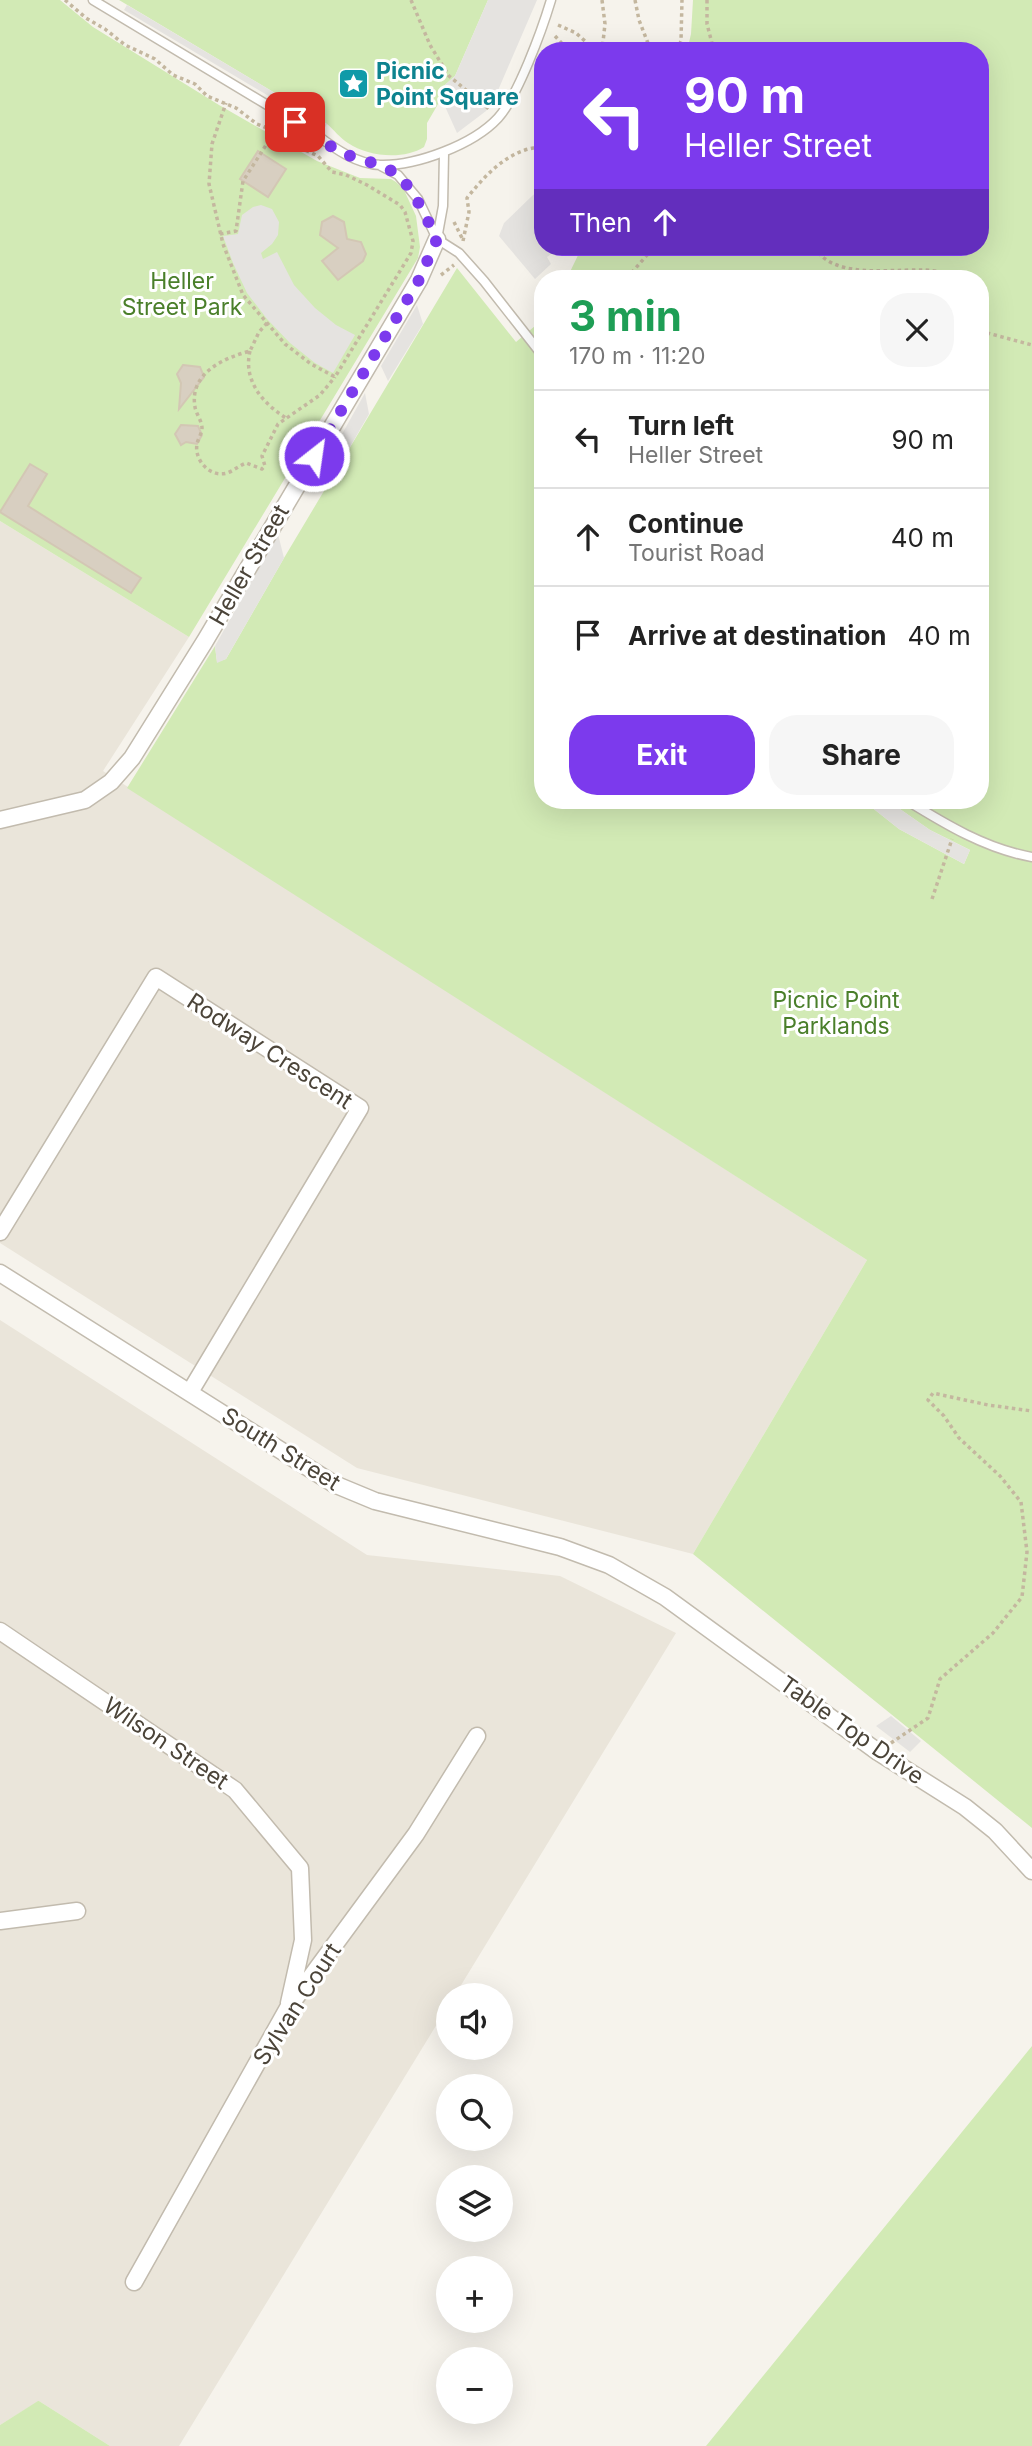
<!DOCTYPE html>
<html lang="en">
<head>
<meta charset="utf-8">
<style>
	:root { --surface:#fff; --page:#f6f6f6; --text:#222; --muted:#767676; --line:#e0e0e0; --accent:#7c3aed }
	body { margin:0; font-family:Inter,sans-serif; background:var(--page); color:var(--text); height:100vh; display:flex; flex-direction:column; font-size:26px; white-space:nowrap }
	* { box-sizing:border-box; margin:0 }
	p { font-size:23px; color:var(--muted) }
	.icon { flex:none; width:38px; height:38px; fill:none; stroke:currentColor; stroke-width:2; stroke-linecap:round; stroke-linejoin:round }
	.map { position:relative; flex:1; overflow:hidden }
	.sheet { position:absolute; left:534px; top:270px; width:455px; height:539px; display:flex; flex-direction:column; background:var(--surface); border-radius:28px; box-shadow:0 7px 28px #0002 }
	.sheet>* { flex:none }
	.top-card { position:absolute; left:534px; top:42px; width:455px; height:214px; border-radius:28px; box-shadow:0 7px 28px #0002; background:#7c3aed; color:#fff; overflow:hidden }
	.buttons { position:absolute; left:436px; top:1983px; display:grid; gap:14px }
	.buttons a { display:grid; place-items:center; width:77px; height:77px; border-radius:50%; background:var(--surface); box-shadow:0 7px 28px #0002; font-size:35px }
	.pin { position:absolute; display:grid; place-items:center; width:60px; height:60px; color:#fff; margin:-30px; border-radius:14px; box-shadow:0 4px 10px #0006 }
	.me { position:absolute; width:77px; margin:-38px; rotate:30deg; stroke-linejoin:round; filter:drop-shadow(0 0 5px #0008) }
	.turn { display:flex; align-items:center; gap:24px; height:147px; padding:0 35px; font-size:32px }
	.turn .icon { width:91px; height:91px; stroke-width:2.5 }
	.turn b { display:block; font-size:49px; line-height:60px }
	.then { display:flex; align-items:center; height:66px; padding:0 35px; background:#0003; gap:14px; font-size:26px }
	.round { display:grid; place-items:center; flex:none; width:74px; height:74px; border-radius:28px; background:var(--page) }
	.overview { display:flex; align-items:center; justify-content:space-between; height:119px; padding:0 35px }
	h1 { font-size:42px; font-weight:700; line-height:52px; color:#1e9e55 }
	.button { display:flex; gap:14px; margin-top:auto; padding:14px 35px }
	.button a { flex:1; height:80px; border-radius:28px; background:var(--accent); color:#fff; font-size:28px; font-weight:700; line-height:80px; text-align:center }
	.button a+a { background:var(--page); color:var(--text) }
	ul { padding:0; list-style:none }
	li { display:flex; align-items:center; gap:21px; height:98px; padding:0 35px; border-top:2px solid var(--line) }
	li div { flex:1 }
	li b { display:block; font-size:26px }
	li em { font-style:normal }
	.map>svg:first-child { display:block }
	.residential { fill:#eae5da }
	.green { fill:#d2eab5 }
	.parking { fill:#e5e3e0 }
	.building { fill:#d8cfc1; stroke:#d3c7b4; stroke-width:2 }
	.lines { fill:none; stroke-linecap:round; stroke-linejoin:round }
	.lane-casing { stroke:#c2bbae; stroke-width:11 }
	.street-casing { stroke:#c2bbae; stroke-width:19 }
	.path { stroke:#c4b79f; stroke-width:3.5; stroke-dasharray:3.5 3.5; stroke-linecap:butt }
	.lane { stroke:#fff; stroke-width:8 }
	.street { stroke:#fff; stroke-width:16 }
	.route { stroke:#7c3aed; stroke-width:12; stroke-dasharray:0 21.6 }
	.labels { text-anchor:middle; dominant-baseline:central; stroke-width:6; stroke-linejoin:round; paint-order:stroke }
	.culture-label { font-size:23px; font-weight:bold; fill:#0d838f; stroke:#fff; text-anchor:start }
	.park-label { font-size:23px; fill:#4a7f2a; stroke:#fff }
	.street-label { font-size:23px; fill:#4b4439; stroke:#fff }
</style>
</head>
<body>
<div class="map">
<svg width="1032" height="2446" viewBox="0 0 1032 2446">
	<rect width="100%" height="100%" fill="#f6f3ec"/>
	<!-- residential -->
	<path class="residential" d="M0,521L189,637L103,771L867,1260L693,1554L357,1468L0,1243Z
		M0,1320L367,1555L560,1576L676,1633L455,1995H448V2006L179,2446H110L39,2401L0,2425Z"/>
	<!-- green -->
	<path class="green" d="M0,0H60L93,27L219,105L317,161L360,178L391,179L396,182L404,190L416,216L420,247L418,258L189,637L0,521Z
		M119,0H488L455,76L438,91L441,99L427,123V139L424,147C404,160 368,157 348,143C340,138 334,130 327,124Z
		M693,0H1032V1828L693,1554L867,1260L127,788L215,646L217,662L226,659L284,558L457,268L516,342L542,320V800H867L865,802L899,829L964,864L970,850L930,830L887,800H980V278H567L582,247H980V51H687L691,34Z
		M1032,2046V2446H706Z
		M38,2401H39L110,2446H0V2425Z"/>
	<!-- parking -->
	<path class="parking" d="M488,0H537L493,102L486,111L457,133L438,91L455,76Z
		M127,5L327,124L324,129L124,10Z
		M542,189V247H561L547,257L551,264L535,279L499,236L504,223L533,195Z
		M261,205L272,209L279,222L278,235L272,244L261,253L263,259L277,252L294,285L315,308L336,325L355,335L333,373L315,363L290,343L267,319L247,293L233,263L223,236L238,234L242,215L253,207Z
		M417,305L423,324L388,381L381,366Z
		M365,393L369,414L343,459L337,443Z
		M278,534L284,558L226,659L217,663L215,646Z
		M867,800H887L930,830L970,850L964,864L899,829L865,802Z
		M891,1716L921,1741L910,1752L876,1726Z"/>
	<!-- building -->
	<path class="building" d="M258,151L286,169L268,197L240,179Z
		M333,216L344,222L347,239L361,242L366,254L363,261L338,280L322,261L338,248L320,235L322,222Z
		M183,365L200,367L204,377L179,409L181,383L177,374Z
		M181,425L198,426L202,435L197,444L186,442L181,445L175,434Z
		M30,464L47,474L28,506L141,578L131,593L0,512Z"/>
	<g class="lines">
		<defs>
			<path id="lane" d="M93,0L317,135C335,149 357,164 380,165C416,166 473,145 498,118C518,96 542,30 551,0
				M379,165L398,175L418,199L437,239L459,253L484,281L542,355
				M437,239L443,206L444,153
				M906,800C945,824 986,849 1032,857"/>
			<path id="street" d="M0,820L85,800L111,782L132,758L205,641L419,280L437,239
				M0,1232L156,977L360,1108L190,1392
				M0,1273L334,1484L375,1501L560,1547L609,1565L665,1597L878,1752L965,1807L995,1831L1032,1871
				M0,1631L235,1790L300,1868L303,1940L289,2003
				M0,1921L77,1911
				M134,2282L288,2008L416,1834L477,1736"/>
		</defs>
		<!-- lane casing -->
		<use href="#lane" class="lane-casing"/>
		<!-- street casing -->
		<use href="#street" class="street-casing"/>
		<!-- path -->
		<path class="path" d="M65,0L86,18L105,29L125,45L155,59L173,75L195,84L207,96L236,108L257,124L275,131L288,142L318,156L332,172L346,175L367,185L400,205L405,212L413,241L411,253L335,377L311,364L285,344L243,295L223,244L209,184L212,144L226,103
			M411,0L430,45L449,76L490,110
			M602,0L605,24L602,51
			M635,0L639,20L651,51
			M707,0V24L714,51
			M558,25L576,33L596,51
			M555,36L569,51
			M677,51L681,41L682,0
			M454,222L463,240
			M220,234L236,231L243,181L275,131
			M463,241L469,212L467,198C483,178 501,158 525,150C531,148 537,148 542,146
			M814,247C841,291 930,256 951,278
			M441,275L454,265
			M627,278L654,247
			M267,323L259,332L250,351C224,358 189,373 195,407C196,414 202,421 202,428C202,433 198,439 197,444C194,460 210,478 227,473C233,471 239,466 246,463L262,469L265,466L262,456L278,424L320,395L335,377
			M980,331L1032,345
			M250,351C243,380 262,403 286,418
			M932,899L952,839
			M891,1743L928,1718L940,1679L993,1633L1022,1597L1027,1552L1021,1502L1000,1476L959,1438L944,1416L928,1400L933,1393L988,1405L1032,1411"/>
		<!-- lane -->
		<use href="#lane" class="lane"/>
		<!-- street -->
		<use href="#street" class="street"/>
	</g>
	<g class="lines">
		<!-- route -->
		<path class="route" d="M295,122C310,131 325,144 341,152C359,161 386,163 401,178C417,196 426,218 437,239L419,280L314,456"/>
	</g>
	<!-- icons -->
	<defs>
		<symbol id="sight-square" viewBox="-11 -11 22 22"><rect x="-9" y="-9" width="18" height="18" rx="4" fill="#0f9aa8" stroke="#fff"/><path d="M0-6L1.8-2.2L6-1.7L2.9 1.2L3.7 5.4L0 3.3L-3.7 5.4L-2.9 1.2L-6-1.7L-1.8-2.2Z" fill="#fff"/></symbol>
	</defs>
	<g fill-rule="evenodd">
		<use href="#sight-square" x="336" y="66" width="35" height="35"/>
	</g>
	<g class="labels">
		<!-- culture labels -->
		<g class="culture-label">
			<text x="376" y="71">Picnic<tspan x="376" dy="26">Point Square</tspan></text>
		</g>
		<!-- park labels -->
		<g class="park-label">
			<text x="182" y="281">Heller<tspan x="182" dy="26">Street Park</tspan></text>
			<text x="836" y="1000">Picnic Point<tspan x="836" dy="26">Parklands</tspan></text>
		</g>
		<!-- street labels -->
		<g class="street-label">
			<text transform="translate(249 565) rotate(-60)">Heller Street</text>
			<text transform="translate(270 1051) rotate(33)">Rodway Crescent</text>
			<text transform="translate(281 1449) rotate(32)">South Street</text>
			<text transform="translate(852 1730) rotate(35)">Table Top Drive</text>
			<text transform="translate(166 1743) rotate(34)">Wilson Street</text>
			<text transform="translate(297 2004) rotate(-57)">Sylvan Court</text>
		</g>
	</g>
</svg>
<div class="buttons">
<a><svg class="icon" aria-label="sound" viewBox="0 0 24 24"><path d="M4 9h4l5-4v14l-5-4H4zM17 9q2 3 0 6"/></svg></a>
<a><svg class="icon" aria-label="search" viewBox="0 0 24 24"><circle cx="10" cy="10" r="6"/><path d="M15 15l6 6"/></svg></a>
<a><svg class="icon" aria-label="layers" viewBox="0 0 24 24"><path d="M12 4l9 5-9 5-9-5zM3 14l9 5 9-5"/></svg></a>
<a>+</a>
<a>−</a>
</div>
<div class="pin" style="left:295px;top:122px;background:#d93025"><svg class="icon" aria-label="arrive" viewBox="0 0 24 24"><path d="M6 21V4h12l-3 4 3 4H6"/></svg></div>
<svg class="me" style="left:314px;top:456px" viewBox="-20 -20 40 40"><circle r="17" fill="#7c3aed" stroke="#fff" stroke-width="3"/><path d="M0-11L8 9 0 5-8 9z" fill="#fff"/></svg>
<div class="top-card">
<div class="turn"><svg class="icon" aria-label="left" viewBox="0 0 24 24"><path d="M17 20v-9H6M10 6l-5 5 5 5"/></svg><div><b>90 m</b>Heller Street</div></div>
<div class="then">Then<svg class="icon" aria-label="ahead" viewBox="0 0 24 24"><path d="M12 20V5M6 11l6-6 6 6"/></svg></div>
</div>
<section class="sheet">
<div class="overview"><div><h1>3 min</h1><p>170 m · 11:20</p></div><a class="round"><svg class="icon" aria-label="close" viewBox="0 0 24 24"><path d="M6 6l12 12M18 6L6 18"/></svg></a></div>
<ul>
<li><svg class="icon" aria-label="left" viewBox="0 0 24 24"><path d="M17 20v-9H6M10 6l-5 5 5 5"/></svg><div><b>Turn left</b><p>Heller Street</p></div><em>90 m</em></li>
<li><svg class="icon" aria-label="ahead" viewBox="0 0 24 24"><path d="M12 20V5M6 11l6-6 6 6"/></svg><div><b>Continue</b><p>Tourist Road</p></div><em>40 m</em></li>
<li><svg class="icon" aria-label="arrive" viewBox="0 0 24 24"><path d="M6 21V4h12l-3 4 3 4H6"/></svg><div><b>Arrive at destination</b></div><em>40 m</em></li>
</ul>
<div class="button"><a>Exit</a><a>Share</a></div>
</section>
</div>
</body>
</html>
